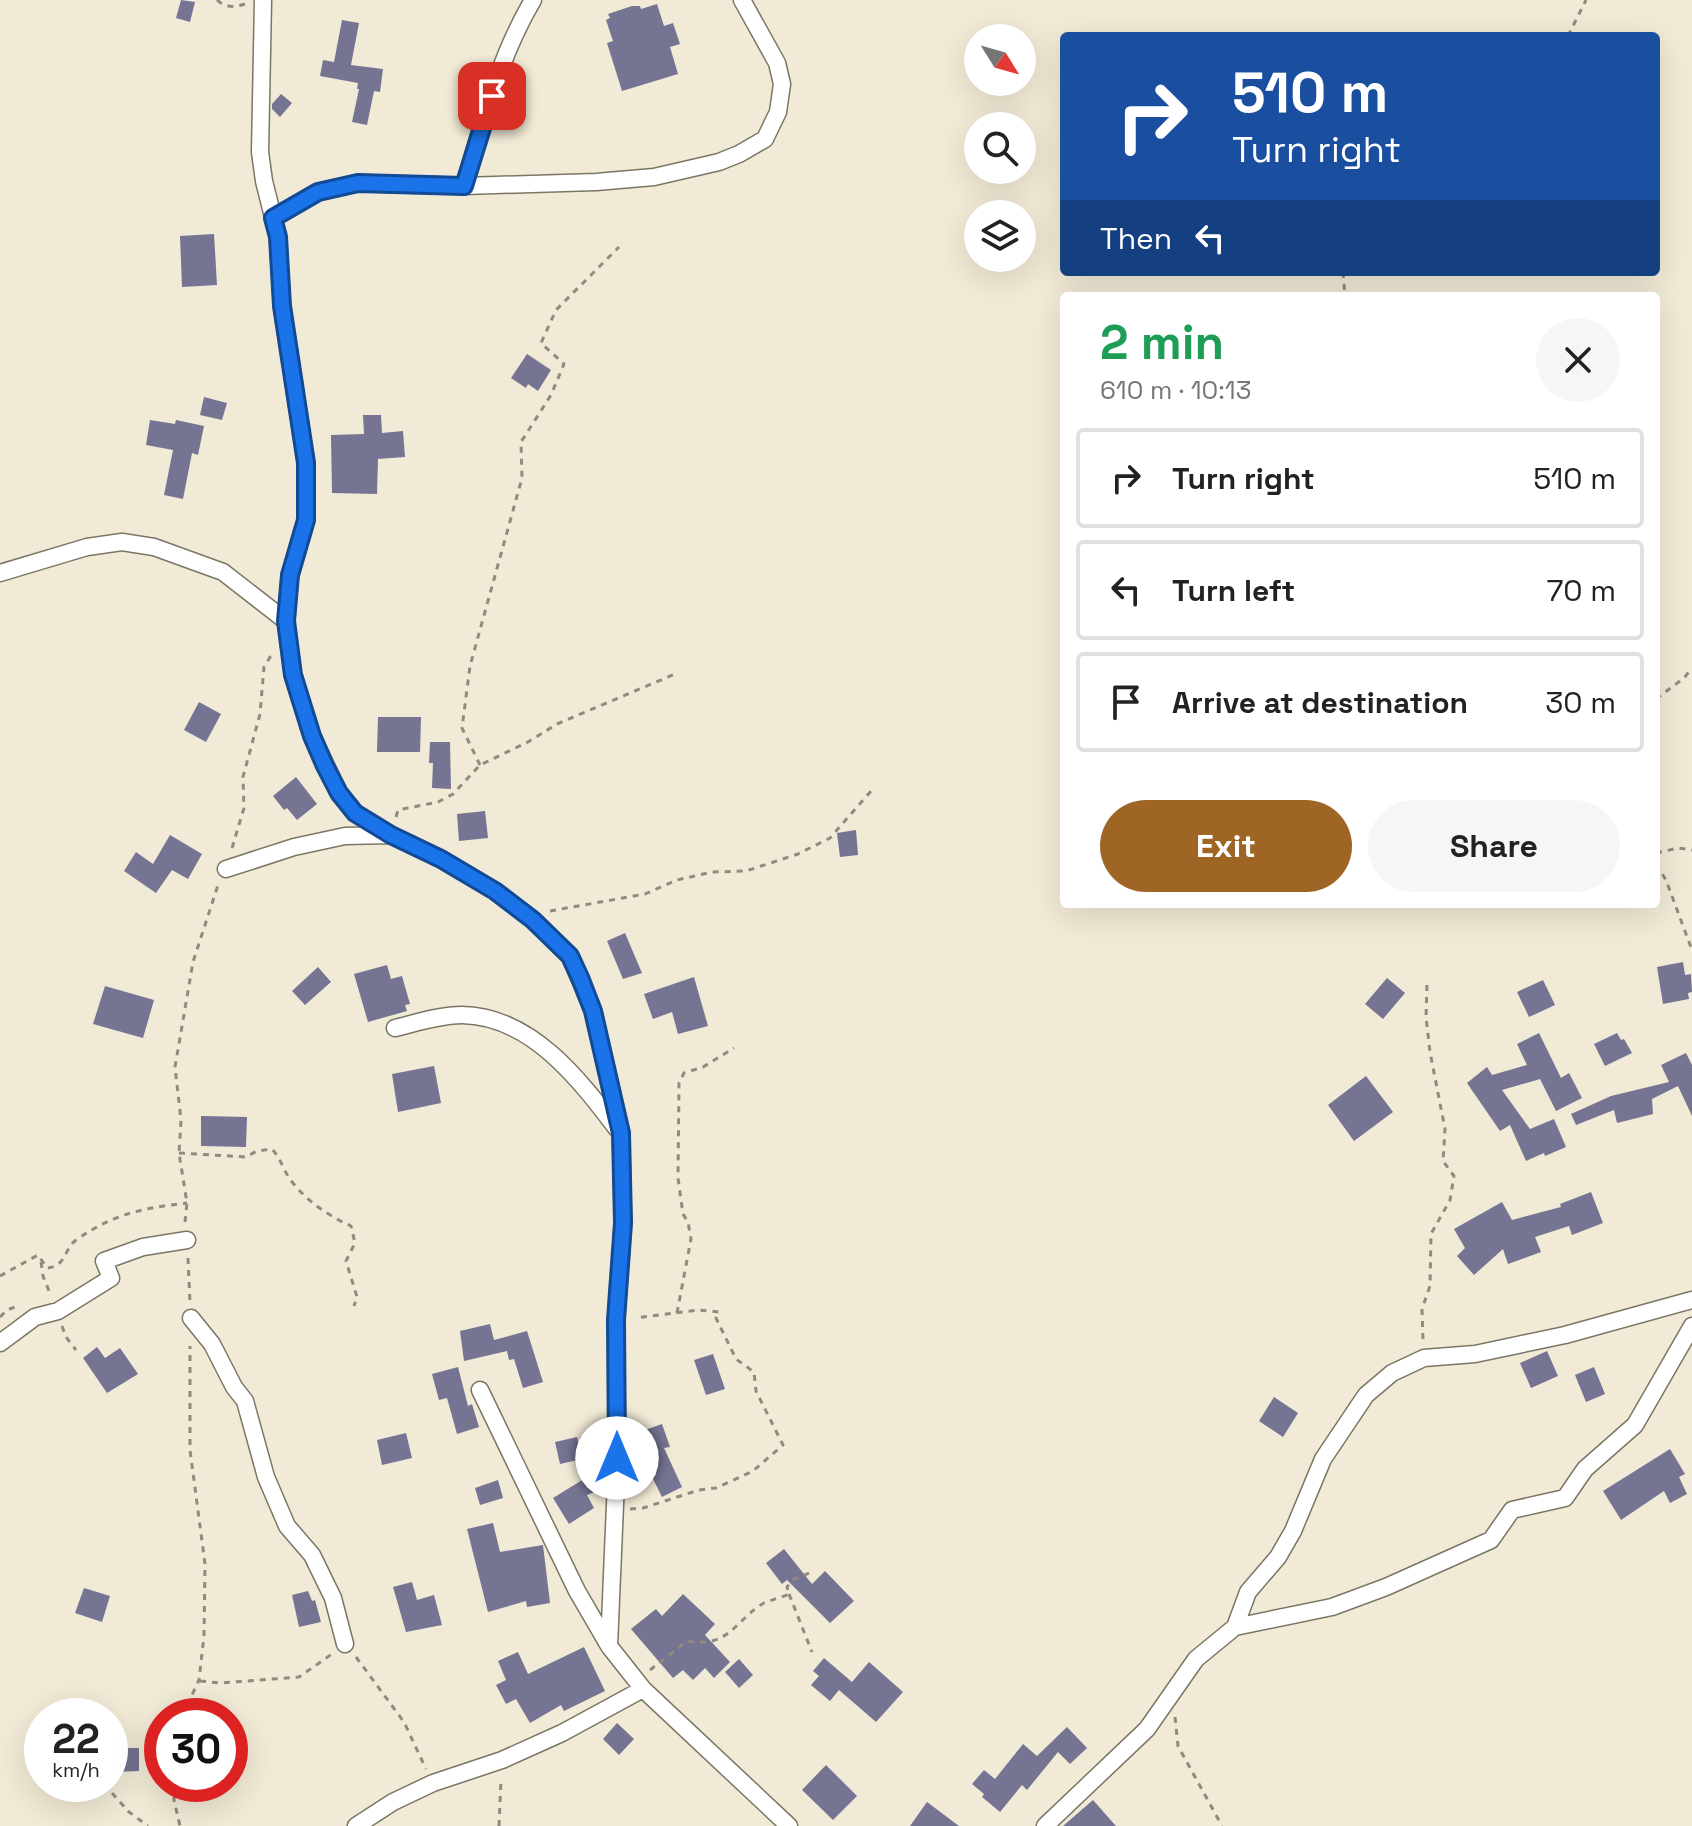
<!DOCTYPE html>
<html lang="en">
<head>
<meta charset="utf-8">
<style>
	:root { --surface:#fff; --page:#f6f6f6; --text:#222; --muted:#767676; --line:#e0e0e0; --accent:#9f6525 }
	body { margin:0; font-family:"Space Grotesk",sans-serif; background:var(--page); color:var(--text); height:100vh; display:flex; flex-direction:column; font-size:30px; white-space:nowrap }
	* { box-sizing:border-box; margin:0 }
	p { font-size:26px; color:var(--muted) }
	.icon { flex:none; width:44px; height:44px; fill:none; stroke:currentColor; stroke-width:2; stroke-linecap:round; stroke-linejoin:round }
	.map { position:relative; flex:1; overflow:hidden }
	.sheet { position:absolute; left:1060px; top:292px; width:600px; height:616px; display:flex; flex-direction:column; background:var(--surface); border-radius:8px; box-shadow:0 8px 32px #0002 }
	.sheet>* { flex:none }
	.guide { position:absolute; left:1060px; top:32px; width:600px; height:244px; border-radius:8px; box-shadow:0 8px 32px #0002; background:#1a4fa0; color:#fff; overflow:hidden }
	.needle { width:52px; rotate:127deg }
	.buttons { position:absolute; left:964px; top:24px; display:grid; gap:16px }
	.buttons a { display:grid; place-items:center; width:72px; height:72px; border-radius:50%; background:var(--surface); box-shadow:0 8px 32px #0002; font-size:40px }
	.speed { position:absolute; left:24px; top:1698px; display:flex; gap:16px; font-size:40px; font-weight:700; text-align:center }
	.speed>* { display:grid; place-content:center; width:104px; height:104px; border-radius:50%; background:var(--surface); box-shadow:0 8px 32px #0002; line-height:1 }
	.speed small { font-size:20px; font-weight:400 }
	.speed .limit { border:12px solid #d22; background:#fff; color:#111 }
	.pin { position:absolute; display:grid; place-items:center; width:68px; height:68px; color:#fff; margin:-34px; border-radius:16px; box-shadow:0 4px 12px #0006 }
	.me { position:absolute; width:88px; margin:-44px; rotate:0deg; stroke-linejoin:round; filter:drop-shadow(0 0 6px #0008) }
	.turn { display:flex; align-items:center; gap:28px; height:168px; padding:0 40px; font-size:36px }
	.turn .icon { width:104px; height:104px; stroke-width:2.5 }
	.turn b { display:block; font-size:56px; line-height:68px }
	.then { display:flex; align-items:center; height:76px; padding:0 40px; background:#0003; gap:16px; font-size:30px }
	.round { display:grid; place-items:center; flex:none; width:84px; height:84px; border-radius:42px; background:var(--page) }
	.overview { display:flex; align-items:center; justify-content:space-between; height:136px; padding:0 40px }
	h1 { font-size:48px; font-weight:600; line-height:60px; color:#1e9e55 }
	.button { display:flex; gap:16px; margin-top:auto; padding:16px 40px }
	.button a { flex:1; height:92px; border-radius:48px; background:var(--accent); color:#fff; font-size:32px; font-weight:600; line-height:92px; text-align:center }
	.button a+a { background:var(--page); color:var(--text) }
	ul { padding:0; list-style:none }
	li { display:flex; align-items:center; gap:24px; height:100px; margin:0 16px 12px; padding:0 24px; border:4px solid var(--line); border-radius:8px }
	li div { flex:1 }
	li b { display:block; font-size:30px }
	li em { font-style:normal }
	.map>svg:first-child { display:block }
	.building { fill:#757492 }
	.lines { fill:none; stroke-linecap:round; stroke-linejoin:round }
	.minor-casing { stroke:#7b7664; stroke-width:19 }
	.path { stroke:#908b7d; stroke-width:3; stroke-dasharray:6 6; stroke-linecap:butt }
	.minor { stroke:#fff; stroke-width:16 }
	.route-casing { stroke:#114b97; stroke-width:20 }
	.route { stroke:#1a73e8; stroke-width:14 }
</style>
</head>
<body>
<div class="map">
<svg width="1692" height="1826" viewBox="0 0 1692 1826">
	<rect width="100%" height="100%" fill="#f1ead6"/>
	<!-- building -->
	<path class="building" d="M181,0L195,2L190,22L176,18Z
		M657,4L664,26L673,23L680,44L670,47L678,74L622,91L607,43L613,41L606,20L610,18L608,14L632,6H640L641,9Z
		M342,20L359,23L351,65L383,69L380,92L374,91L367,125L352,122L359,89H357L358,83L320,76L323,60L334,62Z
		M281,94L292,103L280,117L272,109V104Z
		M214,234L217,285L182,287L180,236Z
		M527,354L551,370L538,391L528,384L526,388L511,378Z
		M204,397L227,403L222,420L200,415Z
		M363,415H381L382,433L403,431L405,457L378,459L377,494L332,493L331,435L364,434Z
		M150,420L175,424L176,420L204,426L198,455L192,453L183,499L164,495L173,450L146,445Z
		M199,702L221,714L206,742L184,730Z
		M378,717H421L420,752H377Z
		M430,742H450L451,789L432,788L433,763H429Z
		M296,777L317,804L297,820L287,808L284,810L273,796Z
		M485,811L488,838L459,841L457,814Z
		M856,830L858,855L840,857L837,833Z
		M170,835L202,854L188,879L172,870L156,893L124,871L136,852L153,864Z
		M625,933L642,973L623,979L607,941Z
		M1683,962L1685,975L1691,974L1692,992L1688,993L1689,999L1663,1004L1657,967Z
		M387,965L391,979L402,976L410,1004L405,1005L407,1011L368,1022L354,974Z
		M318,967L331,982L305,1005L292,991Z
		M694,977L708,1026L678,1034L672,1012L653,1019L644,994Z
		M1387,978L1405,993L1383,1019L1365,1004Z
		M1543,980L1555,1005L1529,1017L1517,992Z
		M105,986L154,1000L143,1038L93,1024Z
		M1539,1033L1561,1078L1569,1073L1582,1098L1556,1111L1540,1079L1502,1090L1530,1129L1554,1119L1566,1147L1545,1156L1544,1153L1526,1161L1510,1125L1500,1131L1467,1083L1487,1067L1492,1075L1527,1065L1517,1044Z
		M1617,1033L1621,1040L1624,1039L1632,1053L1605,1066L1594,1044Z
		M1686,1053L1692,1065V1116L1678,1086L1652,1099L1653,1114L1617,1123L1614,1110L1576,1125L1571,1114L1611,1096L1669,1082L1661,1065Z
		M434,1066L441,1103L398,1112L392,1074Z
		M1366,1076L1393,1112L1354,1141L1328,1105Z
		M201,1116L247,1117L246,1147L201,1146Z
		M1591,1192L1603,1223L1572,1235L1569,1226L1535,1237L1541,1252L1508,1264L1503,1249L1474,1275L1457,1256L1465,1248L1454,1229L1502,1202L1512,1220L1561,1207L1560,1204Z
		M490,1324L494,1340L527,1331L543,1382L523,1388L514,1359L509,1360L507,1351L464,1361L460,1331Z
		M97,1347L105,1358L120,1348L138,1374L107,1393L83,1358Z
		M1547,1351L1558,1376L1531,1388L1520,1363Z
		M713,1354L725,1389L706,1395L694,1360Z
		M458,1367L468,1406L472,1404L479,1427L457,1434L447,1398L439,1400L432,1374Z
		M1594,1367L1605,1394L1586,1402L1575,1375Z
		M1274,1397L1298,1413L1283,1437L1259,1421Z
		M662,1424L670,1447L664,1448L682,1487L662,1497L652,1477L656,1475L642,1431Z
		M406,1433L412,1458L382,1465L377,1440Z
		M577,1437L582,1459L560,1464L555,1442Z
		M1670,1449L1685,1474L1679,1477L1687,1494L1670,1503L1664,1491L1621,1520L1603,1491Z
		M592,1474L600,1490L587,1495L594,1508L569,1524L553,1498Z
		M498,1480L503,1498L480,1505L475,1488Z
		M493,1523L500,1552L543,1545L550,1603L527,1607L526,1601L488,1612L467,1529Z
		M784,1549L812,1584L825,1571L854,1601L830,1623L787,1580L782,1584L766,1563Z
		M412,1582L417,1600L434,1595L442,1625L406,1632L393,1587Z
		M84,1588L110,1596L102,1622L75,1613Z
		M308,1591L312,1601L315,1600L321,1622L299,1627L292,1595Z
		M683,1594L715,1624L705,1635L730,1662L714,1678L705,1668L693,1680L683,1670L673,1678L631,1629L656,1609L662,1616Z
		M584,1647L605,1691L564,1711L561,1705L530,1723L516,1699L506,1704L496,1685L506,1680L498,1661L518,1652L528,1674Z
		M824,1658L852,1682L869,1662L903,1692L876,1722L839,1690L830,1701L811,1685L819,1676L813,1671Z
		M739,1659L753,1675L739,1688L725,1672Z
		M617,1723L634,1739L619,1755L603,1739Z
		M1067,1727L1087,1748L1070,1764L1058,1752L1027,1790L1022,1785L1000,1812L982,1797L984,1794L972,1784L984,1770L995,1779L1023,1744L1037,1756Z
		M110,1748H139V1771L113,1772L110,1766Z
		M826,1765L857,1796L833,1820L802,1790Z
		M1093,1800L1116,1826H1063Z
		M927,1802L959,1826H910Z"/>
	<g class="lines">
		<defs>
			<path id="minor" d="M263,0L260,152L264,181L278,237L282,306L306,463V520L290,575L286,621L293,675L312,736L339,793L355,813L391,835L441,859L495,891L533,920L570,956L593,1011L621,1133L623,1223L616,1320L617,1458L609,1646L643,1689L789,1826
				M464,186C483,123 499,57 533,0
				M273,218L318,192L358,183L464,186L596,182L654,177L719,162L739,154L765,139L778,112L782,84L777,63L742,0
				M0,573L87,547L122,542L154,547L223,572L286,621
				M226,869L294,847L345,836L389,835
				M395,1028C416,1023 440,1015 462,1015C531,1016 579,1079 617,1129
				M191,1318L212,1344L234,1387L245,1401L266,1477L287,1526L312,1555L333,1598L345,1644
				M0,1343L35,1317L58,1311L111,1278L104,1261L143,1247L187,1240
				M480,1390L577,1591L609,1646
				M1235,1627L1332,1607L1386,1587L1491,1540L1512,1510L1565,1498L1585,1469L1635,1425L1692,1326
				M356,1826L393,1802L433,1783L502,1760L562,1733L643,1689
				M1045,1826L1147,1729L1196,1659L1235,1627L1248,1592L1278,1557L1293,1531L1323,1459L1366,1395L1392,1373L1424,1358L1475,1354L1565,1335L1692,1300"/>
		</defs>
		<!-- minor casing -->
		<use href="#minor" class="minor-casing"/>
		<!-- path -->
		<path class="path" d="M217,0C227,9 236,7 248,3
			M1568,36L1586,0
			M1343,272L1345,296
			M1656,699L1684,678L1692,668
			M480,765L462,728L470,666L522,478L521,442L551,395L564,364L541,343L556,310L619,247
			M396,817L398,810L438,802L453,794L480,765L528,742L557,724L675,674
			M232,848L244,808L243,777L260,714L264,667L272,654
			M1656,853L1678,848L1692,850
			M1656,864L1666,880L1692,950
			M550,911L645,894L677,880L712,872L746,871L798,854L830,838L871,791
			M179,1153L246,1157L257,1151L272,1149C282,1160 284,1173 293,1183C308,1202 329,1216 351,1226L355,1243L346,1261L357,1297L354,1306
			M185,1222L187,1203L179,1153L181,1120L175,1067L193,962L218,885
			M188,1258L190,1302
			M41,1262L43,1276L51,1296
			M0,1276L38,1255L47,1268C66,1267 64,1249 76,1240C113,1214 143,1208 187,1203
			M677,1313L691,1239L688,1222L683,1214L678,1178L679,1083L684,1073L703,1067L734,1048
			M0,1317L7,1310L20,1305
			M62,1326L66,1337L76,1350
			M1423,1339L1422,1309L1430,1286L1431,1234L1450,1200L1454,1176L1443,1161L1445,1129L1430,1052L1426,1017L1427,984
			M630,1509L643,1508L699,1490L716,1488L753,1471L783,1445L756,1391L754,1372L736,1359L716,1318L719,1312L699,1310L635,1318
			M789,1594L812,1652
			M356,1657L404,1722L426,1769
			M650,1670L687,1641C726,1648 732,1626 759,1606C767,1600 779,1599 789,1594L787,1587L792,1580L812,1572
			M200,1681L221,1683L299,1677L332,1654
			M182,1716L199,1680L204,1636L205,1564L190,1450V1346
			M1175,1717L1178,1746L1222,1826
			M104,1784L129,1812L148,1826
			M175,1784L174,1800L180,1826
			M499,1826L501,1780"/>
		<!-- minor -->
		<use href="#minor" class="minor"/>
	</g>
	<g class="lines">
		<defs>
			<path id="route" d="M492,96L464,186L358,183L318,192L273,218L278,237L282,306L306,463V520L290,575L286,621L293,675L312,736L325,766L339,793L355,813L391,835L441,859L495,891L533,920L570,956L581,980L593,1011L621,1133L623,1223L616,1320L617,1458"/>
		</defs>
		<!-- route casing -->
		<use href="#route" class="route-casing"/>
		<!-- route -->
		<use href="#route" class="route"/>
	</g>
</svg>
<div class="buttons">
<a><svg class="needle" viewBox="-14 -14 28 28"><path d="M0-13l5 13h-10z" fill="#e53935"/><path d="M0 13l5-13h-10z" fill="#767676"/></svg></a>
<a><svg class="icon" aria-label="search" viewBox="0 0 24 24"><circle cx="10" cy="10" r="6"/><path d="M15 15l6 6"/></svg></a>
<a><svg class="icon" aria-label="layers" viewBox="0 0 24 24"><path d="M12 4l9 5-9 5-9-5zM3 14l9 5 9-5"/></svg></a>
</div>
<div class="speed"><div>22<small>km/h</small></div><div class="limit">30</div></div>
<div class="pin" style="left:492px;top:96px;background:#d93025"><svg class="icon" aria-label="arrive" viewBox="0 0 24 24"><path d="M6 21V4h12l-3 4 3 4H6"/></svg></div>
<svg class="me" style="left:617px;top:1458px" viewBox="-20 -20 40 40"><circle r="19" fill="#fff"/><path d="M0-13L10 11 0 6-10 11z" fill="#1a73e8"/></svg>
<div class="guide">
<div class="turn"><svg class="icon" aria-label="right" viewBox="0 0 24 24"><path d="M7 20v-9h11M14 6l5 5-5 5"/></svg><div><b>510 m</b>Turn right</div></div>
<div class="then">Then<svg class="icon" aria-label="left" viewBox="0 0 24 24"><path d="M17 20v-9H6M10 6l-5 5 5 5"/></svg></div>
</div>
<section class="sheet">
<div class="overview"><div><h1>2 min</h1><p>610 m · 10:13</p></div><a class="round"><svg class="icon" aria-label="close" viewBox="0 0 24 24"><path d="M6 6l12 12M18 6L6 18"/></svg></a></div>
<ul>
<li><svg class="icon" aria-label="right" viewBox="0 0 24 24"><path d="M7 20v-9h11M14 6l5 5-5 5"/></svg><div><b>Turn right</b></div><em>510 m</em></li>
<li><svg class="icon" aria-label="left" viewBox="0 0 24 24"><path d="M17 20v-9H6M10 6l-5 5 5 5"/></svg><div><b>Turn left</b></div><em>70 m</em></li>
<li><svg class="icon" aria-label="arrive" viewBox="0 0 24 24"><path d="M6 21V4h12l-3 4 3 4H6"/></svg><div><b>Arrive at destination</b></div><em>30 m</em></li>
</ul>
<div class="button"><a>Exit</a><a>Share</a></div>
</section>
</div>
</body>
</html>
